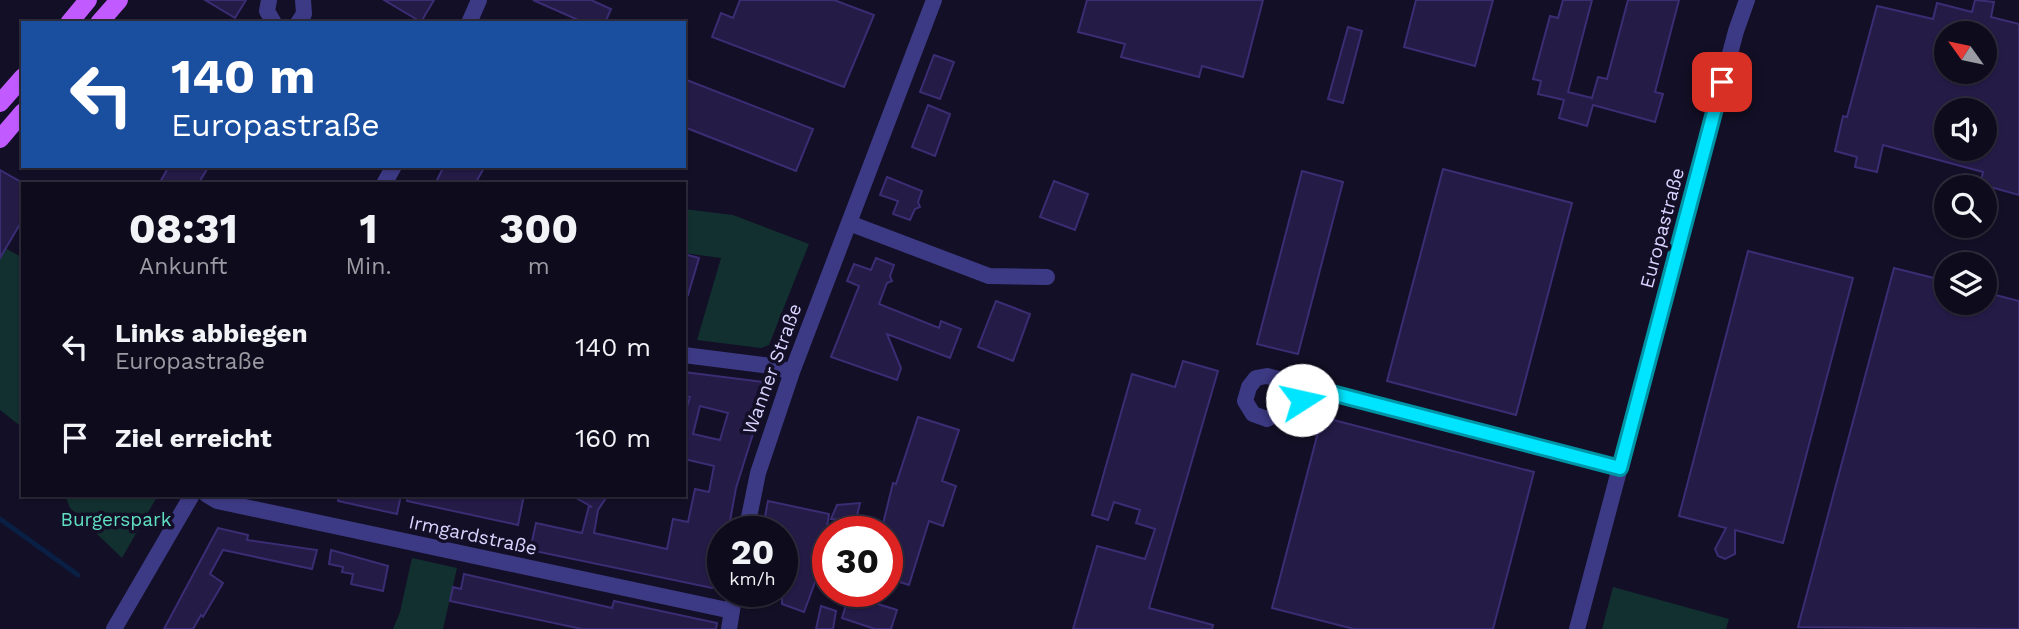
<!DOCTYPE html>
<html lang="de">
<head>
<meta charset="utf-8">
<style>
	:root { --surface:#0e0b1c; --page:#1c1929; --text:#f1f3f6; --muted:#9b9ba3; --line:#2e2b3b }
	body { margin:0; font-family:"Work Sans",sans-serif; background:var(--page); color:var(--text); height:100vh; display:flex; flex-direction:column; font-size:26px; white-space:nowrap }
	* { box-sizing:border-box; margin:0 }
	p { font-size:23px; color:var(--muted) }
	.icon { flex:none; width:38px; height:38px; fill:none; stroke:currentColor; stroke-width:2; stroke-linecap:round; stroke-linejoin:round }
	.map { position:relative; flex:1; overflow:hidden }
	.sheet { position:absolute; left:21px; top:182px; width:665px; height:315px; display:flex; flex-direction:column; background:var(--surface); border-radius:0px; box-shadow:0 2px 5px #0004,0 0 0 2px var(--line) }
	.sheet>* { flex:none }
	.guide { position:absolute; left:21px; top:21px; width:665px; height:147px; border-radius:0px; box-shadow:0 2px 5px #0004,0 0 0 2px var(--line); background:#1a4fa0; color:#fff; overflow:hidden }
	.needle { width:46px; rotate:303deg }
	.tools { position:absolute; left:1934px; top:21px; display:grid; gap:14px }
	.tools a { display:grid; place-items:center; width:63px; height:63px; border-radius:50%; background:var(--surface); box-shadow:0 2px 5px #0004,0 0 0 2px var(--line); font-size:35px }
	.speed { position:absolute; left:707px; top:516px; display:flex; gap:14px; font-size:35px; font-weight:700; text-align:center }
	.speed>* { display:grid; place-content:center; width:91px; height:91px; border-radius:50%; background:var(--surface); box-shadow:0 2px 5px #0004,0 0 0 2px var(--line); line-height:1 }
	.speed small { font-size:18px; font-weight:400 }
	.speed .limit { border:10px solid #d22; background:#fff; color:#111 }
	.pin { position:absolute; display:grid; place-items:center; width:60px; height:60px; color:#fff; margin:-30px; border-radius:14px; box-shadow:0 4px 10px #0006 }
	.me { position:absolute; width:77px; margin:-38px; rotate:80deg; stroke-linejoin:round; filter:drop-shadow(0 0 5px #0008) }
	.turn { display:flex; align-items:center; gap:24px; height:147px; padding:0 35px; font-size:32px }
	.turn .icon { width:91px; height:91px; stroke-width:2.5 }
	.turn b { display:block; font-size:49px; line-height:60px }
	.eta { display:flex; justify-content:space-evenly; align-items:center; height:119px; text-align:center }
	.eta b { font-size:42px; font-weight:700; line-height:49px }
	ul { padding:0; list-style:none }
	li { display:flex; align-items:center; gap:21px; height:91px; padding:0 35px }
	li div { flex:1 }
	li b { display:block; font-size:26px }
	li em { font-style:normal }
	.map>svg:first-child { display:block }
	.green { fill:#12302f }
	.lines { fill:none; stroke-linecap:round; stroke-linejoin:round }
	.stream { stroke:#0a1f44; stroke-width:5 }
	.building { fill:#241b47; stroke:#3b2d73; stroke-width:2; fill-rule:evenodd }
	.minor { stroke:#3d3a85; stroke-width:16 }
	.major { stroke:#c25bff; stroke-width:18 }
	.route-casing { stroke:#0095a6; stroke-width:18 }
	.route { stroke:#00e5ff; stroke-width:12 }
	.labels { text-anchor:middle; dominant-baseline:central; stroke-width:7; stroke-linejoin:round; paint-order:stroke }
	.street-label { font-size:19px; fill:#d9d4ff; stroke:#130f26 }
	.park-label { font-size:19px; fill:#5fe0c0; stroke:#130f26 }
</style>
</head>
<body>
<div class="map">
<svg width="2019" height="629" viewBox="0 0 2019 629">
	<rect width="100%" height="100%" fill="#130f26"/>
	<!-- green -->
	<path class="green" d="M684,209L733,215L809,244L769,345L761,348L697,340L721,258L684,253Z
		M0,245L23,258V428L0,410Z
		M65,495H158L122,558L70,508Z
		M412,558L457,568L443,629H393L400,612Z
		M1613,587L1729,619L1726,629H1602Z"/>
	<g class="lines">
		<!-- stream -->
		<path class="stream" d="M0,519L78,575"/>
	</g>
	<!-- building -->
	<path class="building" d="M205,0H246L235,18Z
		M384,0H434L421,22Z
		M533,0H591L611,9L605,23H585Z
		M740,0H834L874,15L844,87L712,37L721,13L733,18Z
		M1087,0H1263L1243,77L1202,66L1199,77L1121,57L1125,44L1078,32Z
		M1416,0H1493L1475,66L1404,47Z
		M1563,0H1592L1568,92L1592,98L1598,77L1607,79L1628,0H1679L1655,92L1663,94L1655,122L1593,105L1587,126L1559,118L1564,100L1538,94L1541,81L1533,79L1550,16L1558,18Z
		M1975,0L1994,2L1991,17L2019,24V195L1980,184L1983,172L1883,145L1877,172L1855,167L1857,157L1835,151L1843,116L1847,117L1877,6L1933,19L1937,3L1972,12ZM1946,33H1984V72H1946ZM1946,110H1984V149H1946Z
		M1348,27L1362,31L1343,103L1328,99Z
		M934,55L954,62L940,99L920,92Z
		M684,79L813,129L796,171L684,127Z
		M928,105L950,114L935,156L912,147Z
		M169,166H209L198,184H159Z
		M444,166H485L475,184H435Z
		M1443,169L1572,203L1516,415L1387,381Z
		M0,170L23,183V219L0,258Z
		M1302,171L1343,182L1298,354L1257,344Z
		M887,177L922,191L918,202L920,207L915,209L910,220L893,214L898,201L880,195Z
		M1054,181L1088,194L1075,230L1040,217Z
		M1748,251L1853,278L1783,543L1735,530V554L1725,559L1718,556L1715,549L1726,528L1679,516Z
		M684,254L699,258L688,295H684Z
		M876,258L894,265L890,276L892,281L887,283L879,304L939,328L941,321L961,329L950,358L887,334L901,368L897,380L831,357L859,286L847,281L854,264L871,270Z
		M1894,268L1946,281V303H1984V292L2019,301V629L1798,627Z
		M996,301L1030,314L1013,361L978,347Z
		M1183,361L1218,371L1149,608L1213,625L1212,629H1073L1097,546L1145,559L1155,529L1136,523L1140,510L1114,502L1108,520L1092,515L1132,374L1175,387Z
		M684,372L763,382L767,389L736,488L728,532H723L718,584L712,588L530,550L536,523L582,533L589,506L592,507L571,495H608L598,510L594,533L667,549L673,519L688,522L695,489L709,492L714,466L684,459V417L690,397L684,396ZM700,406L728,413L720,440L693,434Z
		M918,417L959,430L942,481L956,486L943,526L929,521L909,585L887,578V532H881L893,483L896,484Z
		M1322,417L1534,472L1493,629H1354L1272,608Z
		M339,495H401L397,514L338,501Z
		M408,495H524L518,525L407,501Z
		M768,501L829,514L821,566L804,612L782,604V532H762Z
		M860,503L856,520L831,519L837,505Z
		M218,528L248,535L247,540L317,550L312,569L223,550L210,574L223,583L203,617L201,615L193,629H164Z
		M331,550L388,566L383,591L351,584L353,574L342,572L343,567L329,564Z
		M464,574L612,608L614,601L717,623L716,629H582L450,601L453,587L461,589Z
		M849,595L897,610L891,629H875L842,618Z
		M821,606L836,611L833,629H816Z"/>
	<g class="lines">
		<!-- minor -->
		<path class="minor" d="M269,0L267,11L274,23
			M298,23L304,14L303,0
			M469,23L479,0
			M384,184L394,166
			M849,223L989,276L1047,277
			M684,355L771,366L792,372
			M1320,390L1267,419L1253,414L1245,401L1249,387L1256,378L1267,376L1620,468
			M207,495L217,501L732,611
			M746,532L758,473L792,372L934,0
			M114,629L192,495
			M729,629L735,592
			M1577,629L1736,31L1747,0"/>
		<!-- major -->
		<path class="major" d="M69,23L88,0
			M99,23L119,0
			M0,103L23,77
			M0,139L23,112"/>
	</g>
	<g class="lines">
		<defs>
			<path id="route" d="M1302,400L1320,390L1620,468L1722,82"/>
		</defs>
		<!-- route casing -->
		<use href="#route" class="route-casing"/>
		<!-- route -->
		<use href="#route" class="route"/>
	</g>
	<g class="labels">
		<!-- street labels -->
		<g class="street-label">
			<text transform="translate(1662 228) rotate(-75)">Europastraße</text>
			<text transform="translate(772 369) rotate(-70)">Wanner Straße</text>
			<text transform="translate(473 535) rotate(12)">Irmgardstraße</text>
		</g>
		<!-- park labels -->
		<g class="park-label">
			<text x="116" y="519">Burgerspark</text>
		</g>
	</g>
</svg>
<div class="tools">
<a><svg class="needle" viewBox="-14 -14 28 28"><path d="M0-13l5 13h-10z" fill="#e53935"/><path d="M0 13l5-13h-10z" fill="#9b9ba3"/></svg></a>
<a><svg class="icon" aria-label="sound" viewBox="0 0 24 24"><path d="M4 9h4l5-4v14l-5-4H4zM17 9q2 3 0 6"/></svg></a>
<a><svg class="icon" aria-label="search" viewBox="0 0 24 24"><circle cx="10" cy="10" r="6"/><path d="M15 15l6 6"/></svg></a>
<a><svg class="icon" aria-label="layers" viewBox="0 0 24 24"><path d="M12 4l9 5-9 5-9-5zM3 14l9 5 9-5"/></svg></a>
</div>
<div class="speed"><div>20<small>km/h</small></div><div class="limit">30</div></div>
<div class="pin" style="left:1722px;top:82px;background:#d93025"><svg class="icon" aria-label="arrive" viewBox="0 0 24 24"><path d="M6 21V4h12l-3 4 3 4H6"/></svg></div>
<svg class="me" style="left:1302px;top:400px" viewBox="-20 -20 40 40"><circle r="19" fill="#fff"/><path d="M0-13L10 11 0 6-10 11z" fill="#00e5ff"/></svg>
<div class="guide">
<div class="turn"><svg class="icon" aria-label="left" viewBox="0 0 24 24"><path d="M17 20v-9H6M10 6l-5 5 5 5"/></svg><div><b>140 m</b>Europastraße</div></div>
</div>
<section class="sheet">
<div class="eta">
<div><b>08:31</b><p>Ankunft</p></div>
<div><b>1</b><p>Min.</p></div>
<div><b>300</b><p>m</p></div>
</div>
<ul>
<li><svg class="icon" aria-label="left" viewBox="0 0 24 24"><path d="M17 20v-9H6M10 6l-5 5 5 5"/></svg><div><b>Links abbiegen</b><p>Europastraße</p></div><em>140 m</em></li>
<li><svg class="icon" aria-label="arrive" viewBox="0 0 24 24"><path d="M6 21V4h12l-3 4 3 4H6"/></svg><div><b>Ziel erreicht</b></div><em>160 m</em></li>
</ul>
</section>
</div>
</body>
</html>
